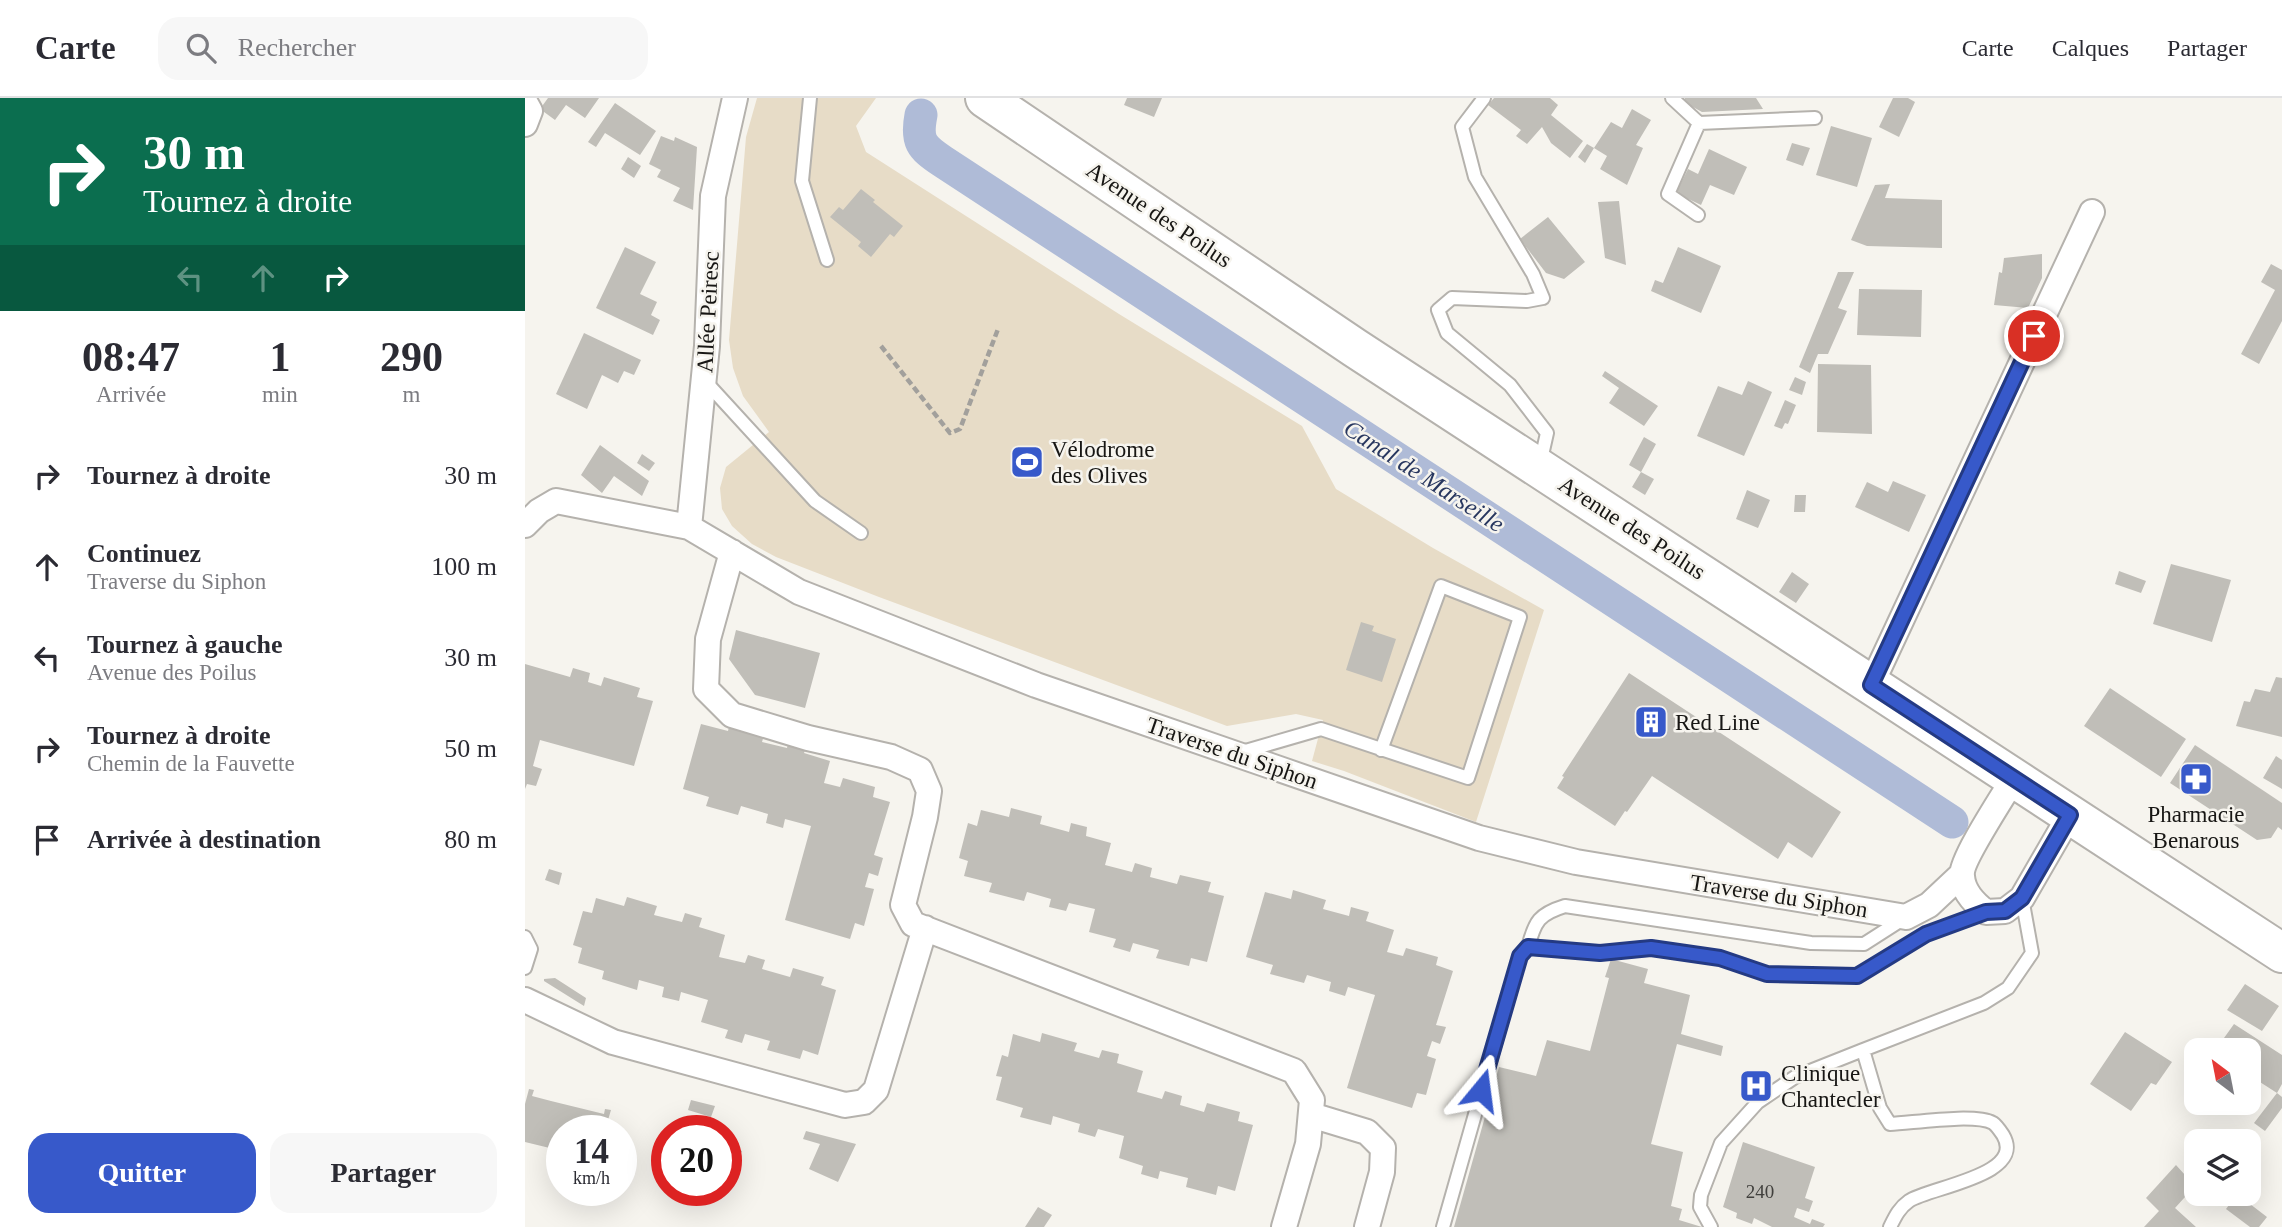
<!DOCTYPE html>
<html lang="fr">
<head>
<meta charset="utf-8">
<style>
	:root { --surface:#fff; --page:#f7f7f7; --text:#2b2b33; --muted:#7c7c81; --line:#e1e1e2; --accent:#3759ca }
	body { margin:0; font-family:Georgia,serif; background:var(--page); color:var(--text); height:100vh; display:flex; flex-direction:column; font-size:26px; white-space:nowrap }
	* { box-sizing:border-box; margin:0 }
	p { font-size:23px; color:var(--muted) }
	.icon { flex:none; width:38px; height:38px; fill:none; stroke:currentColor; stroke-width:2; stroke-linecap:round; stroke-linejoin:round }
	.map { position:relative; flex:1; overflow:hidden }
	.sheet { display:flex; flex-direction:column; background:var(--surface); width:525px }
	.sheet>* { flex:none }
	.hud { background:#0b6e4f; color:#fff; overflow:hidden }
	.needle { width:46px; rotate:328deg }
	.controls { position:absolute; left:1659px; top:940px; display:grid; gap:14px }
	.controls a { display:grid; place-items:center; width:77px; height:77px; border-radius:14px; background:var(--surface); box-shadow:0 7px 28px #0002; font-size:35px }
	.speed { position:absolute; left:21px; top:1017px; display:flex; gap:14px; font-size:35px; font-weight:700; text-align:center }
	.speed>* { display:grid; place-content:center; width:91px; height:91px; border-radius:50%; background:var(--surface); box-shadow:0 7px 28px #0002; line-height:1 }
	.speed small { font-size:18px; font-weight:400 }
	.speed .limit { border:10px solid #d22; background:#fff; color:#111 }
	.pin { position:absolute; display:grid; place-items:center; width:60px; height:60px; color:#fff; margin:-30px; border:4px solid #fff; border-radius:50%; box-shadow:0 2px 7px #0007 }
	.me { position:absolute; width:77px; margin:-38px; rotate:16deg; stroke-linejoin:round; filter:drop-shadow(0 0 5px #0008) }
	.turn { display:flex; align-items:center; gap:24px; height:147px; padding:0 28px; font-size:32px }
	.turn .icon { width:91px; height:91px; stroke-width:2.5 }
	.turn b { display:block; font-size:49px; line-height:60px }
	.lanes { display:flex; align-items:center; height:66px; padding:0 28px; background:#0003; justify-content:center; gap:35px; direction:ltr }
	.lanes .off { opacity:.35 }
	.eta { display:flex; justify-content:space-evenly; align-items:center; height:119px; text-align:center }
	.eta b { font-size:42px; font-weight:800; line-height:49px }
	.button { display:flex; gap:14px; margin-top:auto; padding:14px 28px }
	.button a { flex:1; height:80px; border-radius:21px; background:var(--accent); color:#fff; font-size:28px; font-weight:800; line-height:80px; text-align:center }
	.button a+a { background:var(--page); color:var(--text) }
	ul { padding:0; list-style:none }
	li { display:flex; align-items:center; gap:21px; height:91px; padding:0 28px }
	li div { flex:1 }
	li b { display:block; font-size:26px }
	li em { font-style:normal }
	header { display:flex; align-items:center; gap:42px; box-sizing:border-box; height:98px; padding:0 35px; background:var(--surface); border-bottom:2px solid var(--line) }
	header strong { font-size:33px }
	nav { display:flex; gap:38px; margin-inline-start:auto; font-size:24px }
	.search { width:490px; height:63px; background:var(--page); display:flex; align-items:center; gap:18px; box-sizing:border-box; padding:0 24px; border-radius:21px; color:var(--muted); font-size:26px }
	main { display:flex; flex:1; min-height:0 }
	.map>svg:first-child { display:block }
	.grass { fill:#e7dcc7 }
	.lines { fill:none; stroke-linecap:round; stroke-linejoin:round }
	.canal { stroke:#afbbd7; stroke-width:33 }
	.building { fill:#c0beb8 }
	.lane-casing { stroke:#b5b2ad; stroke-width:16 }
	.street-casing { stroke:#b5b2ad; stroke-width:28 }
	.primary-casing { stroke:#b5b2ad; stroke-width:42 }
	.path { stroke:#a2a09c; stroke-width:4.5; stroke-dasharray:7 3.5; stroke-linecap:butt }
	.lane { stroke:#fff; stroke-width:12 }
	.street { stroke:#fff; stroke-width:24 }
	.primary { stroke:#fff; stroke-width:38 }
	.route-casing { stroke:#243a83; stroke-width:18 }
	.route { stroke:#3759ca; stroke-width:12 }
	.labels { text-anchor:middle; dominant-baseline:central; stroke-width:5; stroke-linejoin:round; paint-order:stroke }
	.number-label { font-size:19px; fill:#41403d }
	.street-label { font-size:23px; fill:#171614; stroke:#f6f4ee }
	.poi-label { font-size:23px; fill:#171614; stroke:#f6f4ee; text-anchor:start }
	.water-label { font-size:24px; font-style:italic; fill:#28375f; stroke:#f6f4ee }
</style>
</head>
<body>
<header>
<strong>Carte</strong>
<div class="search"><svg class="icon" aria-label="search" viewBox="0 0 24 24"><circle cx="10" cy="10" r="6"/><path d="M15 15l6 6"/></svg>Rechercher</div>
<nav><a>Carte</a><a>Calques</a><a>Partager</a></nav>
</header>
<main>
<section class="sheet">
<div class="hud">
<div class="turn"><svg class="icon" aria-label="right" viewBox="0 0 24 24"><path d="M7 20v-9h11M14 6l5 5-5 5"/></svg><div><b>30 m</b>Tournez à droite</div></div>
<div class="lanes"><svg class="icon off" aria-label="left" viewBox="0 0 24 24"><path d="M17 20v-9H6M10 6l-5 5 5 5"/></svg><svg class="icon off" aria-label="ahead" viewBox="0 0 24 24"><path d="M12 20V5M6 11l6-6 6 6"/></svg><svg class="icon" aria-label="right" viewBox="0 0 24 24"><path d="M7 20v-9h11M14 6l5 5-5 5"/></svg></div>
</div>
<div class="eta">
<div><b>08:47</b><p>Arrivée</p></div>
<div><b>1</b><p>min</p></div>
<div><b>290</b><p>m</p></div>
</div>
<ul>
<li><svg class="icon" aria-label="right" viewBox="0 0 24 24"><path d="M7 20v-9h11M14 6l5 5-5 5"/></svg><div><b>Tournez à droite</b></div><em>30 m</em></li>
<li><svg class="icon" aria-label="ahead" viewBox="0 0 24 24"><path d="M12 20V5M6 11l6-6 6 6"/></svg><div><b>Continuez</b><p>Traverse du Siphon</p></div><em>100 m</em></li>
<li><svg class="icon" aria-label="left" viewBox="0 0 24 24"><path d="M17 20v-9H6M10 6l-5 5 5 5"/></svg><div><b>Tournez à gauche</b><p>Avenue des Poilus</p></div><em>30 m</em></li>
<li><svg class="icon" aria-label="right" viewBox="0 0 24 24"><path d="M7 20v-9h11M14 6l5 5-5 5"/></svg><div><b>Tournez à droite</b><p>Chemin de la Fauvette</p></div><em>50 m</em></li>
<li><svg class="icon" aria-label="arrive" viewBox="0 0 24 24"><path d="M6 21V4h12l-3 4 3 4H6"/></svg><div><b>Arrivée à destination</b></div><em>80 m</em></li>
</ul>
<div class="button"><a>Quitter</a><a>Partager</a></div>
</section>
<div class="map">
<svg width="1757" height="1129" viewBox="0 0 1757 1129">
	<rect width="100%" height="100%" fill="#f6f4ee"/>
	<!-- grass -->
	<path class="grass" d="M232,0H351L331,28L341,54L594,216L777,328L811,391L908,450L1019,512L951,724L819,673L787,663L798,622L771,616L702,628L354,499L251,459L227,446L207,428L197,411L195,390L201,369L244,334L218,298L208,270L204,242L221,39Z"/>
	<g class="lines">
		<!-- canal -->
		<path class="canal" d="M396,17C391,43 396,49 417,63L1427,724"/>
	</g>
	<!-- building -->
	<path class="building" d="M23,0H74L60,20L41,7L30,22L15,11Z
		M602,0H637L629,19L599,7Z
		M969,0H1025L1033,7L1026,17L1058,43L1045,60L1026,45L1017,29L1002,46L991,38L996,32L963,7Z
		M1160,0H1231L1238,11L1177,14L1159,4Z
		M1368,0H1383L1390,4L1374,39L1354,29Z
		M90,5L131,33L115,57L80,35L71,49L63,44Z
		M1107,11L1126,22L1111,47L1118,50L1102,87L1075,71L1082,58L1069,50L1086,24L1097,30Z
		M1306,28L1347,40L1332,89L1291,77Z
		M136,38L149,43L150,39L172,49L168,112L148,103L155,90L132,79L136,72L124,66Z
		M1267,45L1285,50L1278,68L1261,62Z
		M1062,46L1069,50L1060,65L1053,59Z
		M1184,51L1222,69L1209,97L1185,87L1176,107L1151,95L1163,71L1173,76Z
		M103,59L116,68L109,80L96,71Z
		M1365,86L1360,100L1417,102V150L1342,148L1326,142L1350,87Z
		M336,91L350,102L348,104L378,128L369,139L365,136L346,159L333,148L336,144L305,119L314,109L318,112Z
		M1094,103L1101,167L1080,160L1073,104Z
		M1023,119L1060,164L1039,181L1021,175L995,141Z
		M100,149L131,164L115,196L132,204L126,217L135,222L128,237L71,210Z
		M1153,149L1196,168L1176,215L1126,193L1130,182L1138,185Z
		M1517,156V180L1503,210L1469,207L1474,174L1477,175L1479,160Z
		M1746,166L1757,172V223L1734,266L1716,256L1750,192L1736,184Z
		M1313,174H1329L1313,210L1322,213L1303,256H1293L1285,275L1274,269Z
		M1334,191L1397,192L1396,239L1332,237Z
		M59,235L116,262L109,277L99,273L93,285L77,277L62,311L31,296Z
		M1293,266L1346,267L1347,336L1292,334Z
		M1080,273L1133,308L1119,328L1084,305L1094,290L1077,278Z
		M1270,279L1281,284L1277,297L1264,292Z
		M1223,283L1247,294L1219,358L1172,338L1193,288L1217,297Z
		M1260,302L1271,307L1263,326L1260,325L1257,331L1249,328Z
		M1119,339L1131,346L1116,374L1104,367Z
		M75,347L124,383L117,398L89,378L77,395L56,377Z
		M117,356L130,365L124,373L112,365Z
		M1116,374L1129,381L1120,397L1107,389Z
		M1368,383L1401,397L1384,434L1330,409L1342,384L1363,394Z
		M1222,392L1245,402L1233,430L1211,421Z
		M1270,397H1281L1280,414H1269Z
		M1646,466L1706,482L1687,544L1628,526Z
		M1594,473L1621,483L1616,495L1590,486Z
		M1267,474L1284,486L1271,505L1254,494Z
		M836,524L849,528L847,533L871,541L857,584L821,572Z
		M211,532L295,555L280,610L230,597L204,561Z
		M0,566L45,579L48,570L65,575L63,584L76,588L79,579L115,590L112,599L128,603L109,668L15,642L8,668L17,671L11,688L2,686L0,691Z
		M1104,575L1316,714L1287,760L1263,744L1253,761L1127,678L1102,714L1100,713L1090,728L1032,690L1039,679L1037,678Z
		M1751,579L1757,580V639L1711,628L1719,603L1725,604L1730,591L1745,594Z
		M1585,590L1661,641L1636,679L1559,628Z
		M205,624L240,634L237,644L262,650L264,641L282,646L279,655L305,663L299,685L315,689L318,680L350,689L348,699L365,704L349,757L358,760L353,778L344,775L340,789L349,791L339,828L330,825L325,841L260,822L286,728L260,721L258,730L241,725L243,716L216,708L213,717L181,708L184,699L158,691L176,626L203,633Z
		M1670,647L1757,705V732L1753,729L1746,740L1732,742L1645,685Z
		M1751,658L1757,662V691L1738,680Z
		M486,710L517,718L515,726L544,734L546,725L562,729L561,738L586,745L580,767L607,774L610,765L627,770L625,779L652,786L655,777L686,784L683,794L699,798L682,864L666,860L664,868L631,860L634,852L608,845L605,854L588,849L591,841L564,834L570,811L544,805L541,813L524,809L526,801L502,794L499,803L464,794L467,785L439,778L443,763L434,760L443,725L452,728L456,712L484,719Z
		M24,771L37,775L34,787L20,782Z
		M768,792L801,802L798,811L824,818L826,809L844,814L841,823L869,832L862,854L878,858L881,850L913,859L911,867L928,873L911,927L921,929L915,946L907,943L902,958L911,961L901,997L892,995L887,1010L822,990L850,897L823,889L820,898L804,893L806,884L782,877L779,885L745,876L748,867L721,859L740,794L766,801Z
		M102,799L132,808L129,817L157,824L160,815L177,820L174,829L200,837L194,859L220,865L223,857L240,862L237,871L265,879L268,870L299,879L296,887L311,892L293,957L278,952L275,961L242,952L245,943L220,936L217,945L200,940L203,932L176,924L183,902L156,894L154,903L137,899L139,889L114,882L112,892L77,881L79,873L53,865L57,850L48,847L58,813L67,815L71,800L99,808Z
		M1086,861L1123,871L1119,885L1165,897L1156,936L1198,948L1196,958L1152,946L1126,1046L1158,1054L1146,1108L1157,1111L1154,1122L1177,1129H929L974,969L1011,978L1022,942L1065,953L1084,880L1080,879Z
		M30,880L61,900L59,908L19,883V881Z
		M1720,886L1754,908L1737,933L1702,912Z
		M1709,926L1757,957V986L1752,995L1757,999V1010L1740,1033L1729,1025L1752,995L1724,977V952H1702L1694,947Z
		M1600,934L1647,964L1631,987L1626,985L1606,1013L1565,986Z
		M517,935L552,945L549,953L574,960L577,952L594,956L592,965L618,973L612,994L637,1001L640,993L657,998L655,1007L679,1014L682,1005L715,1014L713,1023L728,1027L710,1093L693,1088L691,1097L661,1089L663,1080L635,1073L633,1081L616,1076L618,1068L594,1060L599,1038L573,1031L570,1039L553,1034L555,1026L528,1018L526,1027L495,1019L498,1010L471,1002L477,979L471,978L477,957L483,959L488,936L515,944Z
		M4,991L9,992L7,998L26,1003L79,1016L80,1011L86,1012L80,1032H37V1053L0,1044V1006Z
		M166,1002L190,1008L186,1019L163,1012Z
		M281,1033L331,1046L313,1084L284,1071L295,1046L278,1041Z
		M1218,1044L1290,1069L1280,1100L1288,1103L1284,1114L1272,1110L1269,1119L1285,1126L1287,1121L1300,1126L1298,1129H1247L1229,1120L1227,1126L1211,1120L1212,1115L1198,1109Z
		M201,1046L217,1053L201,1088Z
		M1651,1067L1670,1088L1650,1110L1671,1129H1619L1634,1113L1621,1100Z
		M1712,1096L1742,1119L1734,1129H1725L1701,1111Z
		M513,1109L527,1117L519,1129H500Z"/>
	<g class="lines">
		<defs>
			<path id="lane" d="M285,0L277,83L302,162
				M959,0L937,29L950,79L1008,176L1018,200L1002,203L927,200L913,212L922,235L985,287L1022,335L1015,366
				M1147,0L1174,25L1143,96L1173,117
				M1174,25L1290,20
				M180,283L290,403L336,435
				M717,654L796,631L943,680L995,519L916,488L856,652
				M0,839L6,851L0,870
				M1003,849C1010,823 1014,816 1040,808L1286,845L1339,846L1378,821
				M918,1129L995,858L1003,849L1075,855L1126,850L1195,860L1242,876L1332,878L1401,836L1461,814
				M1186,1129L1175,1109L1176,1097L1196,1045L1233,1004L1270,979L1338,952
				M1365,1129C1370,1119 1374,1110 1384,1103C1404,1089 1502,1078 1478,1037C1476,1034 1471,1027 1468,1025C1449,1015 1388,1025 1365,1026L1355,1010L1338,952L1459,905L1483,890L1507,855L1497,800"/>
			<path id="street" d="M0,4L5,13L0,26
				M0,427L14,413L31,403L164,429L274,494L511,587L954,740L1051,764L1381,819L1404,807L1436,777
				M164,429L182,248L188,98L210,0
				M207,454L183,541L181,591L207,617L283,640L366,659L395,672L404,693L400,719L378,807L388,826L769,973L787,1002L783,1046L759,1129
				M1346,587L1567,114
				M1489,680C1479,697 1435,763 1437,778C1438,794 1449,805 1461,814L1480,813L1497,800L1545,717
				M0,902L88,944L320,1007L339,1004L351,992L400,830
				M786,1017L842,1034L858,1050L857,1074L842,1129"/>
			<path id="primary" d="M460,0L830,250L1757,855"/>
		</defs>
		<!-- lane casing -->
		<use href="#lane" class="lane-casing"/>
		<!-- street casing -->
		<use href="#street" class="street-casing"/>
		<!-- primary casing -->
		<use href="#primary" class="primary-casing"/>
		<!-- path -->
		<path class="path" d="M356,248L425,335L435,331L473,231"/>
		<!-- lane -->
		<use href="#lane" class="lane"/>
		<!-- street -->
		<use href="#street" class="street"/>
		<!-- primary -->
		<use href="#primary" class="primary"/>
	</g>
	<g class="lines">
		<defs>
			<path id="route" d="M956,992L995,858L1003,849L1075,855L1126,850L1195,860L1242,876L1332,878L1401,836L1461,814L1480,813L1497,800L1545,717L1346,587L1509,238"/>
		</defs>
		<!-- route casing -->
		<use href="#route" class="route-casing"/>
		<!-- route -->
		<use href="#route" class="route"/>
	</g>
	<!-- icons -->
	<defs>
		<symbol id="stadium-square" viewBox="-11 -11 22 22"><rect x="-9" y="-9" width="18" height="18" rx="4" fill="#3759ca" stroke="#f6f4ee"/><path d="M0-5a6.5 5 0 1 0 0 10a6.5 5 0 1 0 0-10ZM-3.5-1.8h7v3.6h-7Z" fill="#fff"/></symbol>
		<symbol id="building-square" viewBox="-11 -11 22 22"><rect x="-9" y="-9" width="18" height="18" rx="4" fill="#3759ca" stroke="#f6f4ee"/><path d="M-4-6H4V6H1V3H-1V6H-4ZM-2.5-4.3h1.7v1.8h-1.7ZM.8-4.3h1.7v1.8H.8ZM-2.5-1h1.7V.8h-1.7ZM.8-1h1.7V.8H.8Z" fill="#fff"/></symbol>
		<symbol id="pharmacy-square" viewBox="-11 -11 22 22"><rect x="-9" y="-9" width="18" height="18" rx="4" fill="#3759ca" stroke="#f6f4ee"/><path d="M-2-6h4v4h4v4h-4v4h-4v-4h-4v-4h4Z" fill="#fff"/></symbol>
		<symbol id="hospital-square" viewBox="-11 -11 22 22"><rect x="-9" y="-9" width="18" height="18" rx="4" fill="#3759ca" stroke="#f6f4ee"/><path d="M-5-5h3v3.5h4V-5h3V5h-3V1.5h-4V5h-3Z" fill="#fff"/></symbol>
	</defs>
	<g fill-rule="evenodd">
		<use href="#stadium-square" x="483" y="345" width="38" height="38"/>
		<use href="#building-square" x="1107" y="605" width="38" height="38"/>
		<use href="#pharmacy-square" x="1652" y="662" width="38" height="38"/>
		<use href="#hospital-square" x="1212" y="969" width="38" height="38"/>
	</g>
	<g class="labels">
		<!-- number labels -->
		<g class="number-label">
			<text x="1235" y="1093">240</text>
		</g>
		<!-- street labels -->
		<g class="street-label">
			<text transform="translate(634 117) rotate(34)">Avenue des Poilus</text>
			<text transform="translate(183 214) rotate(-87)">Allée Peiresc</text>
			<text transform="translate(1107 430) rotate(33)">Avenue des Poilus</text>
			<text transform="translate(707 655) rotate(19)">Traverse du Siphon</text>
			<text transform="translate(1254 798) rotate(9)">Traverse du Siphon</text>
		</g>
		<!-- poi labels -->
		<g class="poi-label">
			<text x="526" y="351">Vélodrome<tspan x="526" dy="26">des Olives</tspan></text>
			<text x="1150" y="624">Red Line</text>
			<text x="1671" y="716" text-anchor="middle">Pharmacie<tspan x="1671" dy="26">Benarous</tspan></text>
			<text x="1256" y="975">Clinique<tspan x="1256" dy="26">Chantecler</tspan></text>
		</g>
		<!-- water labels -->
		<g class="water-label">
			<text transform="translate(899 378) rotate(33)">Canal de Marseille</text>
		</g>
	</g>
</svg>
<div class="controls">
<a><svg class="needle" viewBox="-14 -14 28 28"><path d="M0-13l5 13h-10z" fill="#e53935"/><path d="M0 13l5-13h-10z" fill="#7c7c81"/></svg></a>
<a><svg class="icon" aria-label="layers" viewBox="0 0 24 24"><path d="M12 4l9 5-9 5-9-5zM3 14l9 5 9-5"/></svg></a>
</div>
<div class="speed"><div>14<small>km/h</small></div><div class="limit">20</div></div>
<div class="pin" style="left:1509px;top:238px;background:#d93025"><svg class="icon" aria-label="arrive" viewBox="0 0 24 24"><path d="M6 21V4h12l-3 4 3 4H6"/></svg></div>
<svg class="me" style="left:956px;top:992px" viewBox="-20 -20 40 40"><path d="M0-17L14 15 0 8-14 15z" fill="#3759ca" stroke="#fff" stroke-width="4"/></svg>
</div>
</main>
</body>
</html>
